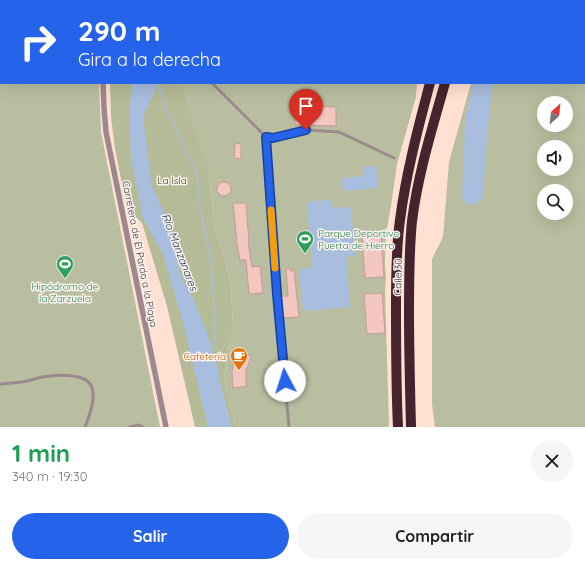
<!DOCTYPE html>
<html lang="es">
<head>
<meta charset="utf-8">
<style>
	:root { --surface:#fff; --page:#f6f6f6; --text:#222; --muted:#767676; --accent:#2563eb }
	body { margin:0; font-family:Quicksand,sans-serif; background:var(--page); color:var(--text); height:100vh; display:flex; flex-direction:column; font-size:15px; white-space:nowrap }
	* { box-sizing:border-box; margin:0 }
	p { font-size:13px; color:var(--muted) }
	.icon { flex:none; width:22px; height:22px; fill:none; stroke:currentColor; stroke-width:2; stroke-linecap:round; stroke-linejoin:round }
	.map { position:relative; height:427px; overflow:hidden }
	.side { display:flex; flex-direction:column; background:var(--surface); flex:1 }
	.side>* { flex:none }
	.banner { position:absolute; left:0px; top:0px; width:585px; height:84px; box-shadow:0 4px 16px #0002; background:#2563eb; color:#fff; overflow:hidden }
	.needle { width:26px; rotate:27deg }
	.fabs { position:absolute; left:537px; top:96px; display:grid; gap:8px }
	.fabs a { display:grid; place-items:center; width:36px; height:36px; border-radius:50%; background:var(--surface); box-shadow:0 4px 16px #0002; font-size:20px }
	.pin { position:absolute; display:grid; place-items:center; width:34px; height:34px; color:#fff; margin:-41px -17px; border-radius:50% 50% 50% 0; rotate:-45deg; box-shadow:0 0 4px #0007 }
	.pin .icon { rotate:45deg }
	.me { position:absolute; width:44px; margin:-22px; rotate:355deg; stroke-linejoin:round; filter:drop-shadow(0 0 3px #0008) }
	.turn { display:flex; align-items:center; gap:14px; height:84px; padding:0 12px; font-size:18px }
	.turn .icon { width:52px; height:52px; stroke-width:2.5 }
	.turn b { display:block; font-size:28px; line-height:34px }
	.round { display:grid; place-items:center; flex:none; width:42px; height:42px; border-radius:21px; background:var(--page) }
	.summary { display:flex; align-items:center; justify-content:space-between; height:68px; padding:0 12px }
	h1 { font-size:24px; font-weight:800; line-height:30px; color:#1e9e55 }
	.cta { display:flex; gap:8px; margin-top:auto; padding:8px 12px }
	.cta a { flex:1; height:46px; border-radius:24px; background:var(--accent); color:#fff; font-size:16px; font-weight:800; line-height:46px; text-align:center }
	.cta a+a { background:var(--page); color:var(--text) }
	.map>svg:first-child { display:block }
	.green { fill:#b9bea0; fill-rule:evenodd }
	.forest { fill:#b5bb96 }
	.water { fill:#a9bdde }
	.lines { fill:none; stroke-linecap:round; stroke-linejoin:round }
	.stream { stroke:#a9bdde; stroke-width:1.5 }
	.building { fill:#f3c6c0; stroke:#c49c97 }
	.lane { stroke:#9c898e; stroke-width:3 }
	.street { stroke:#9c898e; stroke-width:5.5 }
	.highway { stroke:#45242d; stroke-width:10 }
	.route-casing { stroke:#184099; stroke-width:10 }
	.route { stroke:#2563eb; stroke-width:7 }
	.slow { stroke:#f59e0b; stroke-width:7 }
	.labels { text-anchor:middle; dominant-baseline:central; stroke-width:3; stroke-linejoin:round; paint-order:stroke }
	.park-label { font-size:10px; fill:#383d0f; stroke:#fbf3ef }
	.leisure-label { font-size:10px; fill:#27864d; stroke:#fbf3ef; text-anchor:start }
	.street-label { font-size:10px; fill:#372923; stroke:#fbf3ef }
	.food-label { font-size:10px; fill:#c56008; stroke:#fbf3ef; text-anchor:end }
	.water-label { font-size:11px; font-style:italic; fill:#112a54; stroke:#fbf3ef }
</style>
</head>
<body>
<div class="map">
<svg width="585" height="427" viewBox="0 0 585 427">
	<rect width="100%" height="100%" fill="#ffe0d2"/>
	<!-- green -->
	<path class="green" d="M0,0H102V1H1V83H99L101,132L160,427H0Z
		M496,0H585V427H435L432,404V259L443,237L449,162L471,83H584V1H496ZM544,103H566V125H544ZM544,147H566V169H544ZM544,191H566V213H544Z
		M182,83H417L416,97L397,164L391,206L386,234L385,262L386,278L385,290L389,427H237L234,420L224,379L229,343L233,328L231,286L223,250L215,230L208,164L205,161Z"/>
	<!-- forest -->
	<path class="forest" d="M110,83H182L205,160L208,164L215,230L223,250L231,286L233,328L229,343L224,379L234,420L237,427H195L167,306L142,223L136,217L129,219L115,149L111,117Z"/>
	<!-- water -->
	<path class="water" d="M132,83H158L143,117L152,187L165,214L181,276L193,298L205,327L218,367L220,381L232,427H208L181,315L162,252L143,218L131,159L129,114Z
		M473,83H493L487,134L483,197C479,204 474,206 467,204L463,199L462,196L465,121Z
		M376,166L378,188L343,191L342,178L364,176L363,167Z
		M331,200L332,208L351,207L355,256L346,257L350,307L303,311L299,269L312,268L307,202Z"/>
	<g class="lines">
		<!-- stream -->
		<path class="stream" d="M159,83L165,109L175,125L188,156L196,169L198,181L199,200L211,261L214,307L215,338L213,350"/>
	</g>
	<!-- building -->
	<path class="building" d="M295,106L336,107V126L295,125Z
		M235,143L241,144V159L234,158Z
		M217 189a7 7 0 1 1 14 0a7 7 0 1 1-14 0Z
		M233,203H246L249,242H248L252,267L260,266L263,293L249,294L246,260H240L237,244Z
		M381,235L384,277L365,278L362,237Z
		M290,268V271L294,270L299,317L282,318L280,296H288L286,269Z
		M382,293L385,333L367,334L364,294Z
		M242,353L251,356L247,369H246V382L247,386L233,388L232,372L234,360L236,355L241,356Z"/>
	<g class="lines">
		<!-- lane -->
		<path class="lane" d="M185,0V1
			M374,0L375,1
			M425,1L426,0
			M212,83L266,137
			M0,384C9,383 18,383 27,381C32,380 37,378 42,377C55,375 88,372 92,388C96,400 89,416 85,427
			M130,427L138,425L143,427
			M289,427L277,294L266,137L273,138L306,130L339,132L394,158"/>
		<!-- street -->
		<path class="street" d="M108,1V0
			M103,83L104,108L106,132L166,427"/>
		<!-- highway -->
		<path class="highway" d="M454,1V0
			M474,1V0
			M398,427C396,386 396,346 396,305C396,277 396,248 400,220C406,174 418,128 430,83
			M411,427C410,389 409,350 409,312C409,282 409,251 412,221C418,174 432,129 445,83"/>
	</g>
	<g class="lines">
		<defs>
			<path id="route" d="M285,381L277,294L266,137L273,138L306,130"/>
		</defs>
		<!-- route casing -->
		<use href="#route" class="route-casing"/>
		<!-- route -->
		<use href="#route" class="route"/>
		<!-- slow -->
		<path class="slow" d="M271,210L275,268"/>
	</g>
	<!-- icons -->
	<defs>
		<symbol id="stadium-pin" viewBox="-11 -11 22 30"><path d="M0 17L-7.5 6A9.5 9.5 0 1 1 7.5 6Z" fill="#2e9e5b" stroke="#fbf3ef"/><path d="M0-5a6.5 5 0 1 0 0 10a6.5 5 0 1 0 0-10ZM-3.5-1.8h7v3.6h-7Z" fill="#fff"/></symbol>
		<symbol id="cafe-pin" viewBox="-11 -11 22 30"><path d="M0 17L-7.5 6A9.5 9.5 0 1 1 7.5 6Z" fill="#e8710a" stroke="#fbf3ef"/><path d="M-5.5-4.5H6V0H3Q3 3.5 0 3.5H-2.5Q-5.5 3.5-5.5 0ZM3-3.2v2h1.7v-2ZM-6 4.5H4V6H-6Z" fill="#fff"/></symbol>
	</defs>
	<g fill-rule="evenodd">
		<use href="#stadium-pin" x="295" y="229" width="20" height="27"/>
		<use href="#stadium-pin" x="55" y="254" width="20" height="27"/>
		<use href="#cafe-pin" x="229" y="346" width="20" height="27"/>
	</g>
	<g class="labels">
		<!-- park labels -->
		<g class="park-label">
			<text x="172" y="180">La Isla</text>
		</g>
		<!-- leisure labels -->
		<g class="leisure-label">
			<text x="318" y="233">Parque Deportivo<tspan x="318" dy="12">Puerta de Hierro</tspan></text>
			<text x="65" y="286" text-anchor="middle">Hipódromo de<tspan x="65" dy="12">la Zarzuela</tspan></text>
		</g>
		<!-- street labels -->
		<g class="street-label">
			<text transform="translate(140 254) rotate(79)">Carretera de El Pardo a la Playa</text>
			<text transform="translate(398 277) rotate(-89)">Calle 30</text>
		</g>
		<!-- food labels -->
		<g class="food-label">
			<text x="226" y="356">Cafetería</text>
		</g>
		<!-- water labels -->
		<g class="water-label">
			<text transform="translate(180 252) rotate(69)">Río Manzanares</text>
		</g>
	</g>
</svg>
<div class="fabs">
<a><svg class="needle" viewBox="-14 -14 28 28"><path d="M0-13l5 13h-10z" fill="#e53935"/><path d="M0 13l5-13h-10z" fill="#767676"/></svg></a>
<a><svg class="icon" aria-label="sound" viewBox="0 0 24 24"><path d="M4 9h4l5-4v14l-5-4H4zM17 9q2 3 0 6"/></svg></a>
<a><svg class="icon" aria-label="search" viewBox="0 0 24 24"><circle cx="10" cy="10" r="6"/><path d="M15 15l6 6"/></svg></a>
</div>
<div class="pin" style="left:306px;top:130px;background:#d93025"><svg class="icon" aria-label="arrive" viewBox="0 0 24 24"><path d="M6 21V4h12l-3 4 3 4H6"/></svg></div>
<svg class="me" style="left:285px;top:381px" viewBox="-20 -20 40 40"><circle r="19" fill="#fff"/><path d="M0-13L10 11 0 6-10 11z" fill="#2563eb"/></svg>
<div class="banner">
<div class="turn"><svg class="icon" aria-label="right" viewBox="0 0 24 24"><path d="M7 20v-9h11M14 6l5 5-5 5"/></svg><div><b>290 m</b>Gira a la derecha</div></div>
</div>
</div>
<section class="side">
<div class="summary"><div><h1>1 min</h1><p>340 m · 19:30</p></div><a class="round"><svg class="icon" aria-label="close" viewBox="0 0 24 24"><path d="M6 6l12 12M18 6L6 18"/></svg></a></div>
<div class="cta"><a>Salir</a><a>Compartir</a></div>
</section>
</body>
</html>
